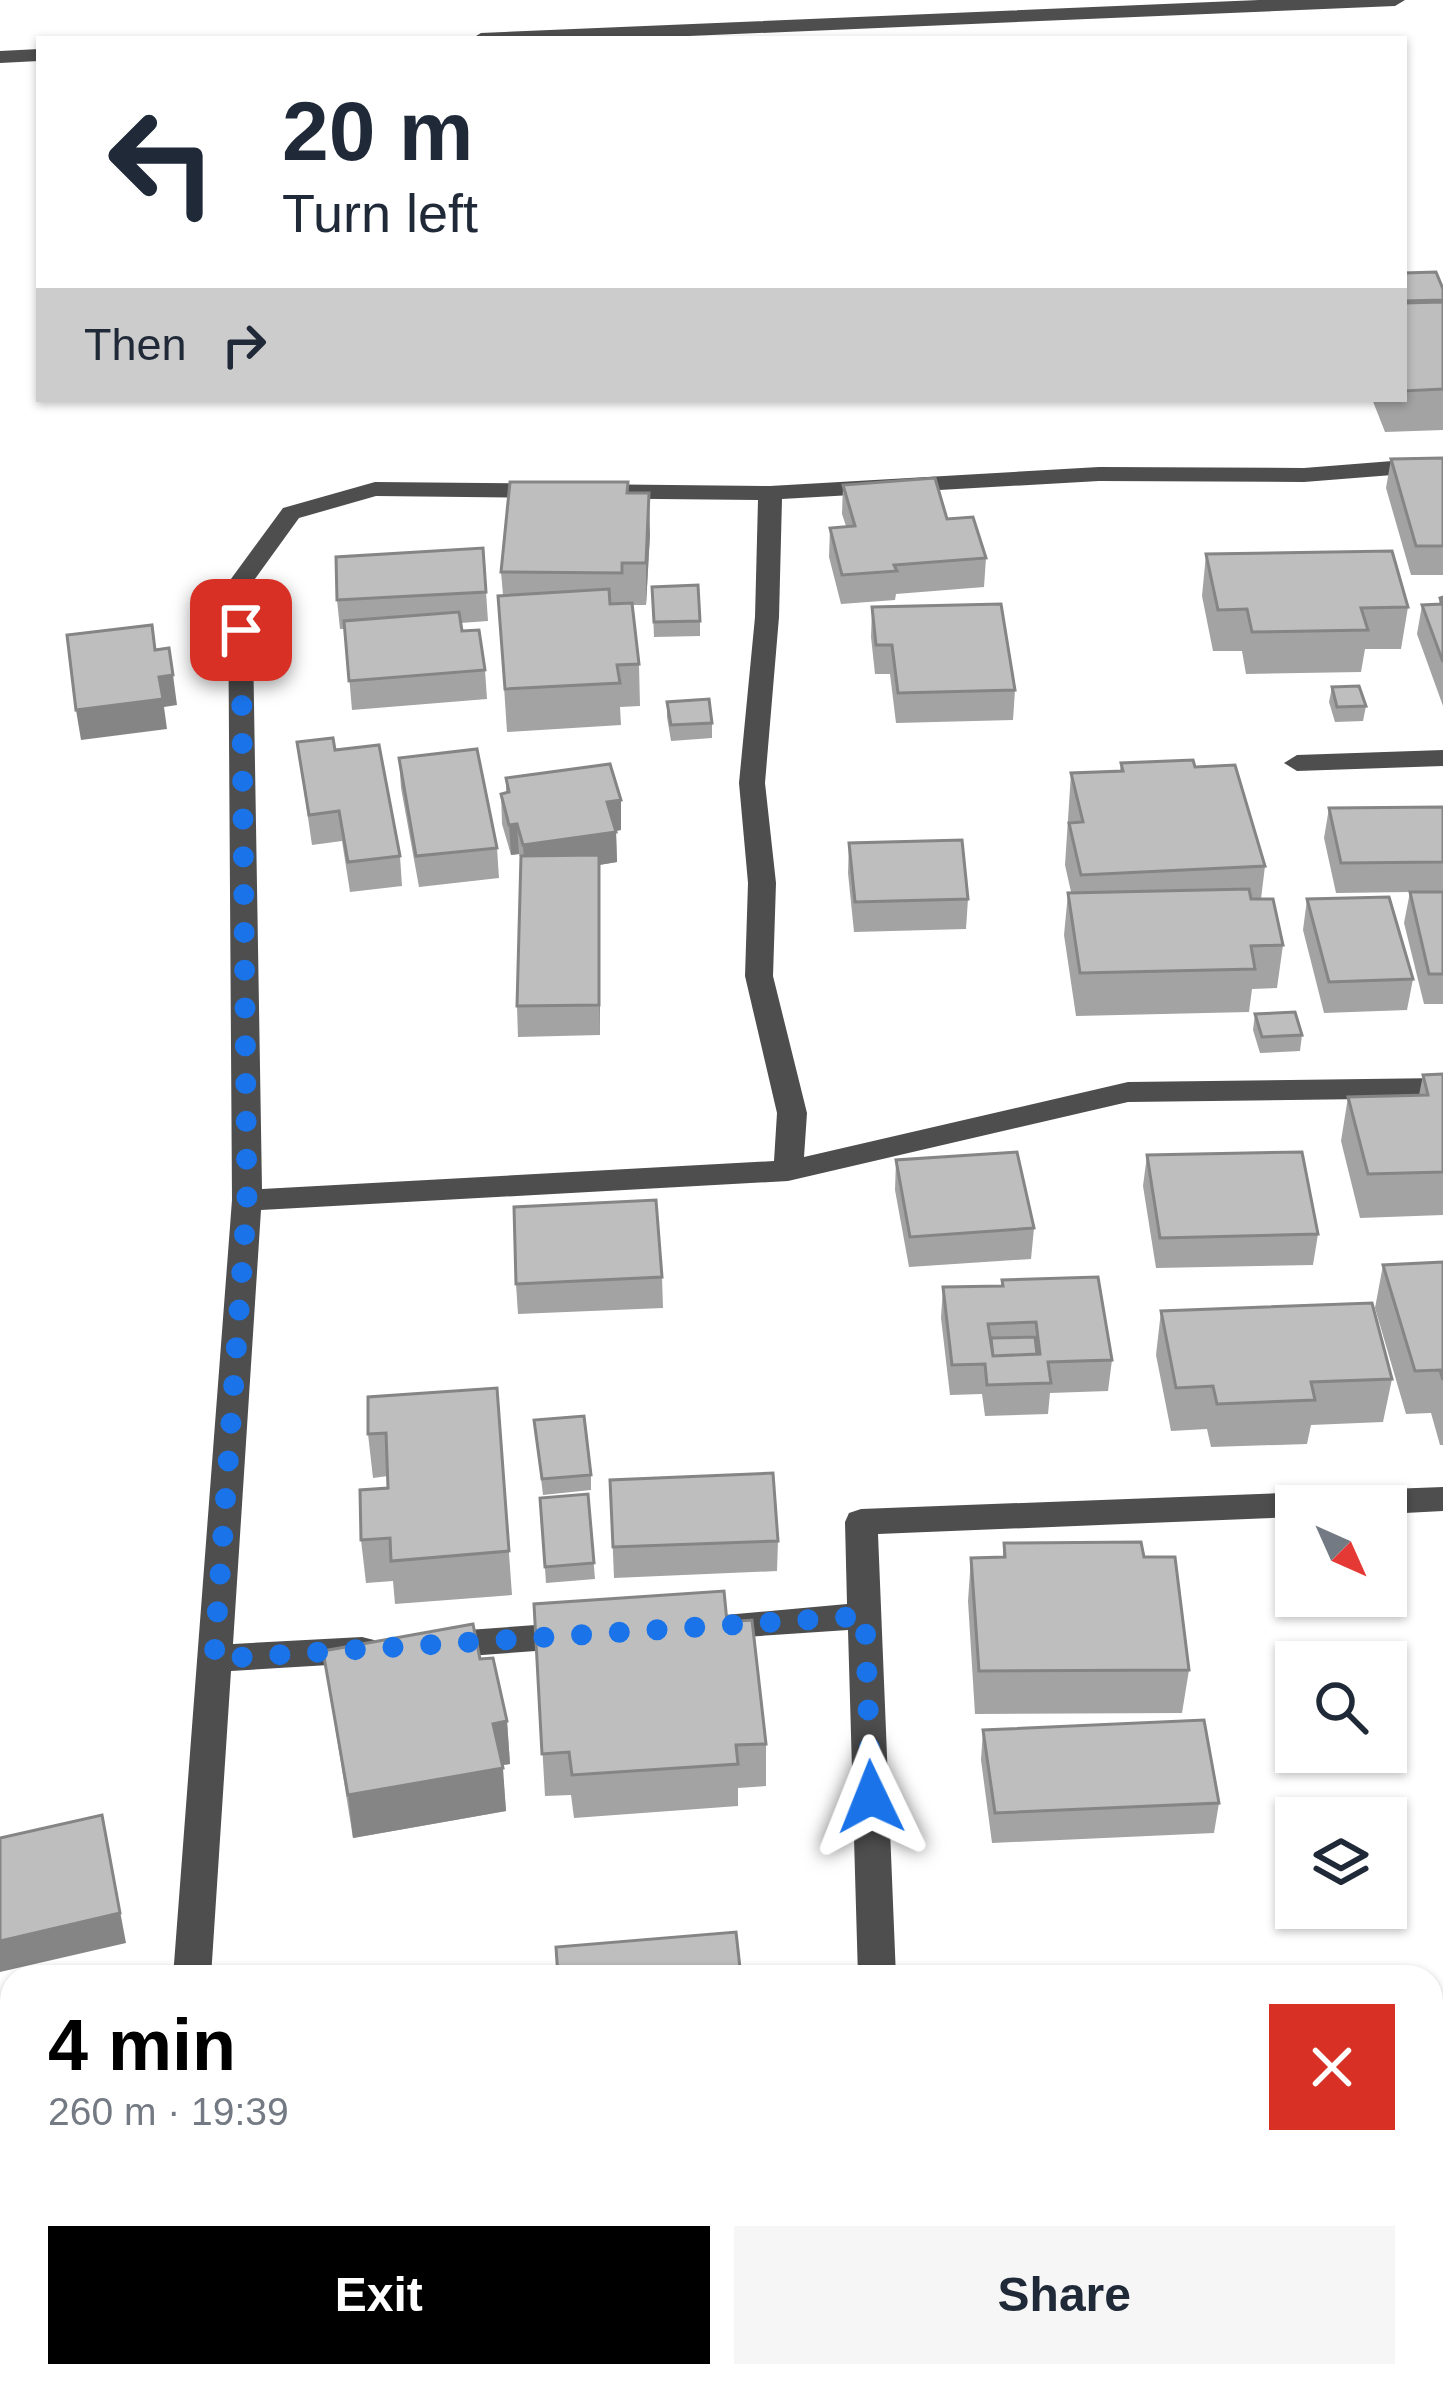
<!DOCTYPE html>
<html lang="en">
<head>
<meta charset="utf-8">
<style>
	:root { --surface:#fff; --page:#f6f6f7; --text:#1f2937; --muted:#747a83; --accent:#000 }
	body { margin:0; font-family:Arial,sans-serif; background:var(--page); color:var(--text); height:100vh; display:flex; flex-direction:column; font-size:45px; white-space:nowrap }
	* { box-sizing:border-box; margin:0 }
	p { font-size:39px; color:var(--muted) }
	.icon { flex:none; width:66px; height:66px; fill:none; stroke:currentColor; stroke-width:2; stroke-linecap:round; stroke-linejoin:round }
	.map { position:relative; flex:1; overflow:hidden }
	.side { position:absolute; left:0px; top:1965px; width:1443px; height:423px; display:flex; flex-direction:column; background:var(--surface); border-radius:36px 36px 0 0; box-shadow:0 3px 9px #0004 }
	.side>* { flex:none }
	.banner { position:absolute; left:36px; top:36px; width:1371px; height:366px; border-radius:0px; box-shadow:0 3px 9px #0004; background:#fff; color:var(--text); overflow:hidden }
	.needle { width:78px; rotate:135deg }
	.controls { position:absolute; left:1275px; top:1485px; display:grid; gap:24px }
	.controls a { display:grid; place-items:center; width:132px; height:132px; border-radius:0px; background:var(--surface); box-shadow:0 3px 9px #0004; font-size:60px }
	.pin { position:absolute; display:grid; place-items:center; width:102px; height:102px; color:#fff; margin:-51px; border-radius:24px; box-shadow:0 6px 18px #0006 }
	.me { position:absolute; width:132px; margin:-66px; rotate:358deg; stroke-linejoin:round; filter:drop-shadow(0 0 9px #0008) }
	.turn { display:flex; align-items:center; gap:42px; height:252px; padding:0 48px; font-size:54px }
	.turn .icon { width:156px; height:156px; stroke-width:2.5 }
	.turn b { display:block; font-size:84px; line-height:102px }
	.then { display:flex; align-items:center; height:114px; padding:0 48px; background:#0003; gap:24px; font-size:45px }
	.round { display:grid; place-items:center; flex:none; width:126px; height:126px; border-radius:0px; background:var(--page) }
	.overview { display:flex; align-items:center; justify-content:space-between; height:204px; padding:0 48px }
	h1 { font-size:72px; font-weight:700; line-height:90px; color:var(--accent) }
	.primary-button { display:flex; gap:24px; margin-top:auto; padding:24px 48px }
	.primary-button a { flex:1; height:138px; border-radius:0px; background:var(--accent); color:#fff; font-size:48px; font-weight:700; line-height:138px; text-align:center }
	.primary-button a+a { background:var(--page); color:var(--text) }
	.map>svg:first-child { display:block }
	.lines { fill:none; stroke-linecap:round; stroke-linejoin:round }
	.minor { fill:#4e4e4e; fill-rule:evenodd }
	.wall { fill:#a3a3a3 }
	.shaded-wall { fill:#858585 }
	.building { fill:#bebebe; stroke:#858585; stroke-width:3; fill-rule:evenodd }
	.route { stroke:#1a73e8; stroke-width:21; stroke-dasharray:0 37.8 }
</style>
</head>
<body>
<div class="map">
<svg width="1443" height="2386" viewBox="0 0 1443 2386">
	<rect width="100%" height="100%" fill="#fff"/>
	<g class="lines">
		<!-- minor -->
		<path class="minor" d="M1259,0H1405L1395,6L619,39H471L481,33Z
			M39,49V61L0,63V51Z
			M1443,457V471L1304,482L1099,481L782,499L779,617L765,783L776,883L773,976L807,1113L804,1157L1128,1082L1443,1078V1098L1128,1102L788,1181L261,1210L233,1644L362,1637L374,1640L379,1650L374,1660L362,1663L231,1671L211,1977H173L232,1200L228,583L283,508L375,482L770,486L1099,467L1304,468ZM376,496L758,500L755,617L739,783L748,883L745,976L777,1113L774,1161L262,1189L252,583L299,518Z
			M1443,750V766L1297,771L1284,763L1297,755Z
			M1443,1487V1511L1386,1514V1506H1296V1517L878,1534L896,1977H858L848,1630L715,1639L703,1635L698,1626L703,1617L847,1604L845,1522L849,1513L861,1509Z
			M577,1622L589,1626L594,1635L589,1644L577,1648L440,1658L428,1654L423,1645L428,1636L440,1632Z
			M1431,2041H1443V2075H1431Z
			M144,2376H184L183,2386H143Z"/>
	</g>
	<!-- wall -->
	<path class="wall" d="M1404,273L1443,289V430L1385,432L1372,399H1404Z
		M1443,458V575H1411L1386,488L1391,459Z
		M628,482V493L650,534L646,605H632L639,664L640,706L620,707L621,725L507,732L498,596L503,595L501,572Z
		M843,485L947,519L986,558L984,587L896,594L895,600L841,604L829,557L830,528L846,526L842,514Z
		M483,548L488,621L460,623L462,631L485,670L487,699L352,710L345,629H340L337,600Z
		M1206,554L1408,607L1401,649H1365L1361,672L1246,674L1242,651H1213L1202,596Z
		M652,587L700,621V636L654,637Z
		M1443,597V706L1417,634L1422,605L1439,604L1440,598Z
		M872,607L1015,690L1013,720L896,723L890,674H875L871,637Z
		M1332,687L1366,706L1363,721L1335,722L1329,702Z
		M667,702L712,723V738L671,741L667,717Z
		M297,742L335,750L400,856L402,886L350,892L342,841L312,845Z
		M399,758L497,848L499,878L419,887L401,788Z
		M1121,763L1195,767L1265,866L1261,899L1283,945L1277,988L1252,989L1249,1012L1076,1016L1064,935L1068,893L1071,892L1065,865L1071,773L1120,771Z
		M506,778L621,800V830L616,831L617,862L599,865L600,1035L518,1037L517,1006L521,860L519,854L511,855L502,824L501,794L506,793Z
		M1443,807V1004H1424L1404,923L1410,892L1336,893L1324,838L1329,808Z
		M849,843L968,899L966,929L854,932L848,873Z
		M1307,899L1413,979L1407,1010L1324,1013L1303,930Z
		M1255,1014L1302,1035L1300,1051L1260,1053L1253,1030Z
		M1443,1074V1215L1360,1218L1341,1141L1348,1097L1419,1095L1423,1075Z
		M1147,1155L1318,1234L1313,1265L1156,1268L1143,1186Z
		M896,1160L1034,1228L1031,1259L909,1267L895,1190Z
		M1443,1262V1445H1440L1431,1413L1406,1414L1375,1308L1383,1265Z
		M662,1277L663,1308L518,1314L516,1284Z
		M1002,1280L1112,1360L1108,1391L1050,1393L1048,1414L985,1416L982,1394L950,1395L941,1318L943,1287L1001,1286Z
		M1161,1311L1392,1379L1383,1422L1311,1425L1307,1444L1211,1447L1207,1429L1171,1431L1156,1355Z
		M497,1388L512,1595L395,1604L393,1581L366,1583L361,1540L388,1488V1476L373,1478L368,1434Z
		M534,1420L591,1475V1490L543,1495Z
		M610,1480L778,1541L777,1571L614,1578Z
		M588,1494L595,1579L546,1583L540,1498Z
		M1004,1543L1144,1557L1189,1670L1182,1713L975,1714L968,1601L971,1558L1003,1557Z
		M534,1604L727,1622L766,1744V1786L738,1788V1806L574,1818L571,1795L545,1796Z
		M323,1651L480,1659L507,1721L510,1764L502,1765L506,1811L353,1838Z
		M983,1730L1219,1803L1214,1833L992,1843L981,1760Z
		M1431,2215L1442,2266L1431,2306Z
		M1264,2376H1431L1443,2386H1262Z"/>
	<!-- shaded-wall -->
	<path class="shaded-wall" d="M649,493L650,534L646,605V563Z
		M173,675L177,705L164,707L167,729L81,740L76,710L159,677Z
		M621,800V830L608,832L607,802Z
		M517,824L519,854L511,855L509,825Z
		M616,832L617,862L599,865L600,1035L599,1005L525,875L523,845Z
		M507,1721L510,1764L497,1766L493,1724Z
		M503,1768L506,1811L353,1838L348,1795Z
		M102,1815L126,1943L0,1972V1941Z"/>
	<!-- building -->
	<path class="building" d="M1436,272L1443,289V300L1404,301V273Z
		M1443,302V389L1404,391V303Z
		M1443,458V546H1416L1391,459Z
		M935,478L947,519L973,517L986,558L894,565L897,571L842,575L830,528L855,526L843,485Z
		M510,482H628L627,493H649L646,563H622V573L501,572Z
		M483,548L486,592L337,600L336,557Z
		M1392,551L1408,607L1361,608L1368,630L1252,632L1247,609L1218,610L1206,554Z
		M698,585L700,621L654,622L652,587Z
		M609,589L610,604L632,603L639,664L617,665L620,683L505,689L498,596Z
		M1443,597V662L1422,605L1442,604L1440,598Z
		M1001,604L1015,690L898,693L892,645H876L872,607Z
		M459,612L462,631L479,630L485,670L349,681L344,621Z
		M152,625L155,650L169,648L173,675L159,677L163,699L76,710L67,635Z
		M1359,686L1366,706L1337,707L1332,687Z
		M709,699L712,723L671,725L667,702Z
		M333,738L335,750L379,745L400,856L348,862L339,811L309,815L297,742Z
		M477,749L497,848L416,856L399,758Z
		M1193,760L1195,767L1235,765L1265,866L1081,875L1069,823L1083,822L1071,773L1123,771L1121,763Z
		M610,764L621,800L607,802L616,832L523,845L517,824L509,825L501,794L509,792L506,778Z
		M1443,807V862L1341,863L1329,808Z
		M962,840L968,899L855,902L849,843Z
		M599,855V1005L517,1006L521,856Z
		M1249,889L1251,899H1273L1283,945L1251,946L1255,969L1080,973L1068,893Z
		M1410,892H1443V974H1429Z
		M1389,897L1413,979L1329,982L1307,899Z
		M1295,1012L1302,1035L1262,1037L1255,1014Z
		M1443,1074V1172L1368,1174L1348,1097L1428,1095L1423,1075Z
		M1017,1152L1034,1228L910,1237L896,1160Z
		M1302,1152L1318,1234L1160,1238L1147,1155Z
		M656,1200L662,1277L516,1284L514,1207Z
		M1443,1262V1380L1440,1370L1415,1371L1383,1265Z
		M1098,1277L1112,1360L1048,1362L1051,1383L987,1385L985,1364L952,1365L943,1287L1003,1286L1002,1280ZM1036,1322L1040,1354L993,1356L988,1324Z
		M1372,1303L1392,1379L1311,1382L1315,1400L1217,1404L1213,1386L1176,1388L1161,1311Z
		M1035,1337L1037,1354L993,1356L991,1338Z
		M497,1388L509,1551L391,1561L390,1538L361,1540L360,1490L388,1488L386,1433L368,1434V1397Z
		M584,1416L591,1475L542,1479L534,1420Z
		M773,1473L778,1541L613,1547L610,1480Z
		M588,1494L594,1563L545,1567L540,1498Z
		M1141,1542L1144,1557H1175L1189,1670L979,1671L971,1558L1005,1557L1004,1543Z
		M724,1591L727,1622L752,1620L766,1744L736,1745L738,1764L572,1775L569,1752L542,1754L534,1604Z
		M473,1624L480,1659L493,1658L507,1721L493,1724L503,1768L348,1795L323,1651Z
		M1204,1720L1219,1803L995,1813L983,1730Z
		M102,1815L120,1913L0,1941V1838Z
		M736,1932L741,1977H558L556,1947Z
		M1431,2215L1442,2266H1431Z
		M1431,2343H1443V2386H1275L1274,2376H1431Z
		M320,2376H364V2386H225Z
		M1028,2376H1179L1181,2386H1029Z"/>
	<g class="lines">
		<!-- route -->
		<path class="route" d="M241,630L247,1200L214,1659L865,1616L871,1797"/>
	</g>
</svg>
<div class="controls">
<a><svg class="needle" viewBox="-14 -14 28 28"><path d="M0-13l5 13h-10z" fill="#e53935"/><path d="M0 13l5-13h-10z" fill="#747a83"/></svg></a>
<a><svg class="icon" aria-label="search" viewBox="0 0 24 24"><circle cx="10" cy="10" r="6"/><path d="M15 15l6 6"/></svg></a>
<a><svg class="icon" aria-label="layers" viewBox="0 0 24 24"><path d="M12 4l9 5-9 5-9-5zM3 14l9 5 9-5"/></svg></a>
</div>
<div class="pin" style="left:241px;top:630px;background:#d93025"><svg class="icon" aria-label="arrive" viewBox="0 0 24 24"><path d="M6 21V4h12l-3 4 3 4H6"/></svg></div>
<svg class="me" style="left:871px;top:1797px" viewBox="-20 -20 40 40"><path d="M0-17L14 15 0 8-14 15z" fill="#1a73e8" stroke="#fff" stroke-width="4"/></svg>
<div class="banner">
<div class="turn"><svg class="icon" aria-label="left" viewBox="0 0 24 24"><path d="M17 20v-9H6M10 6l-5 5 5 5"/></svg><div><b>20 m</b>Turn left</div></div>
<div class="then">Then<svg class="icon" aria-label="right" viewBox="0 0 24 24"><path d="M7 20v-9h11M14 6l5 5-5 5"/></svg></div>
</div>
<section class="side">
<div class="overview"><div><h1>4 min</h1><p>260 m · 19:39</p></div><a class="round" style="background:#d93025;color:#fff"><svg class="icon" aria-label="close" viewBox="0 0 24 24"><path d="M6 6l12 12M18 6L6 18"/></svg></a></div>
<div class="primary-button"><a>Exit</a><a>Share</a></div>
</section>
</div>
</body>
</html>
